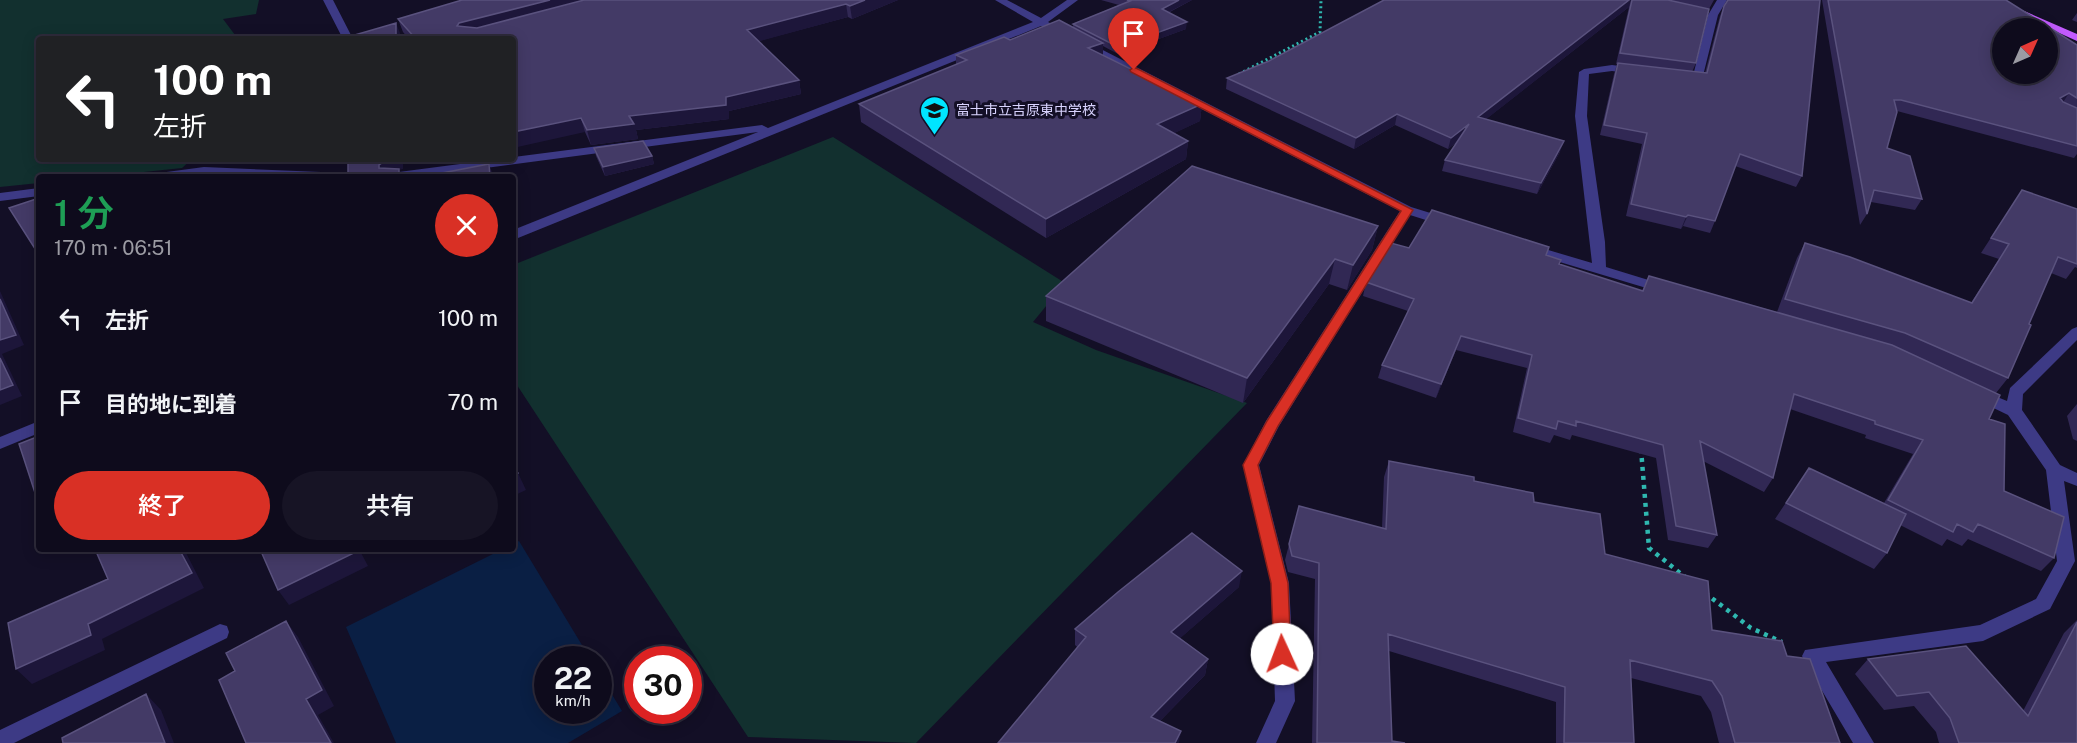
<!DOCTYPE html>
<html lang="ja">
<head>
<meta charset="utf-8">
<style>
	:root { --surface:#0e0b1c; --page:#171425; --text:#f1f3f6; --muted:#9b9ba3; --line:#2e2b3b; --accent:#d93025 }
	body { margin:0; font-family:"Public Sans","Noto Sans JP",sans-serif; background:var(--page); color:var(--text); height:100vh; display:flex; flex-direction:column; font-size:22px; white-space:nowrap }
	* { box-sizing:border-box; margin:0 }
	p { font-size:20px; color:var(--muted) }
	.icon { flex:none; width:33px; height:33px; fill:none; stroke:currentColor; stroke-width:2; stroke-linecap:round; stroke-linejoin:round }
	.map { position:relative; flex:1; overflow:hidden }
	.side { position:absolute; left:36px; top:174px; width:480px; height:378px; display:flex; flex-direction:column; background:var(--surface); border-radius:6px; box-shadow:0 3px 15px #0003,0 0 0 2px var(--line) }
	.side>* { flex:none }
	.hud { position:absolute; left:36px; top:36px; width:480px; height:126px; border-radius:6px; box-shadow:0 3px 15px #0003,0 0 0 2px var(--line); background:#202124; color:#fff; overflow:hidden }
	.needle { width:39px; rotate:45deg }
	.fabs { position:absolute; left:1992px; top:18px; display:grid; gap:12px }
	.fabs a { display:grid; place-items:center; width:66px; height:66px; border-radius:50%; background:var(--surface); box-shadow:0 3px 15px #0003,0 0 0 2px var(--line); font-size:30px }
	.speed { position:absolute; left:534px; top:646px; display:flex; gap:12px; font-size:30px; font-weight:700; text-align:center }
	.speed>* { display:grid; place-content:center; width:78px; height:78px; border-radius:50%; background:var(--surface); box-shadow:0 3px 15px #0003,0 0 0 2px var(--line); line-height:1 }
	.speed small { font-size:15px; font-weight:400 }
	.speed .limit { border:9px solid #d22; background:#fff; color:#111 }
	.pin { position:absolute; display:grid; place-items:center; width:51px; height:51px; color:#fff; margin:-62px -26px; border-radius:50% 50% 50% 0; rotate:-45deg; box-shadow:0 0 6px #0007 }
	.pin .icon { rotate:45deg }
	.me { position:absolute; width:66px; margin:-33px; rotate:358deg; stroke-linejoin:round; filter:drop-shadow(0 0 4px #0008) }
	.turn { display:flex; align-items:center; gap:21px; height:126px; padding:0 18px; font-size:27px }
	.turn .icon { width:78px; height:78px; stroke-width:2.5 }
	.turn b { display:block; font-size:42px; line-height:51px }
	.round { display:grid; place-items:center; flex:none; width:63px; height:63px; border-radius:32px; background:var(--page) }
	.overview { display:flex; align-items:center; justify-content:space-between; height:102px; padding:0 18px }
	h1 { font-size:36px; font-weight:600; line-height:45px; color:#1e9e55 }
	.button { display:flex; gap:12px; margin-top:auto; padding:12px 18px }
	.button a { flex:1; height:69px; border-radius:36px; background:var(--accent); color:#fff; font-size:24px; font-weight:600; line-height:69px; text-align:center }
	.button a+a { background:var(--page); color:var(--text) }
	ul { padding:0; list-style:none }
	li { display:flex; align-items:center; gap:18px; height:84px; padding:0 18px }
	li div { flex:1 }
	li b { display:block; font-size:22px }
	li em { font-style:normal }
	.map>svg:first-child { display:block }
	.green { fill:#12302f }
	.water { fill:#0a1f44 }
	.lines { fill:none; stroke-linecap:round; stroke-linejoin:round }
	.path-far1 { stroke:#2fb8b0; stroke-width:3; stroke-dasharray:2 3; stroke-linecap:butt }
	.path { stroke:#2fb8b0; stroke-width:4.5; stroke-dasharray:4 5; stroke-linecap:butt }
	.minor { fill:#3d3a85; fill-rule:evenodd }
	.primary { fill:#c25bff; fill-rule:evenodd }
	.wall { fill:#312854 }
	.shaded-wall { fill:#1d163a }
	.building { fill:#433a66; stroke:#5a527e; stroke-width:1.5; fill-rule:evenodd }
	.route { fill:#d93025; stroke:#8d1f18; stroke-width:1.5 }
	.labels { text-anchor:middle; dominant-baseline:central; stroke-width:6; stroke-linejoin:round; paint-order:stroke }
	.far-poi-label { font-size:14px; fill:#d9d4ff; stroke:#130f26; text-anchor:start }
</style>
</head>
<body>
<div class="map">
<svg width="2077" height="743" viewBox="0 0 2077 743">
	<rect width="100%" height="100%" fill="#130f26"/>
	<!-- green -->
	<path class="green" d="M0,0H259L256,14L223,19L238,39H39V159H192L182,168L96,177H39V183L0,187Z
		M833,137L1065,283L1033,322L1096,350L1247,403L916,743L748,737L513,379V265Z"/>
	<!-- water -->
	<path class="water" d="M519,541L591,660H548V711H598L599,673L622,711L568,743H396L346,627L503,549H513V544Z"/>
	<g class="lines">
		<!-- path-far1 -->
		<path class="path-far1" d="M1239,74L1320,32L1321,0"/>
		<!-- path -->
		<path class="path" d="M1641,449L1649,548L1685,577
			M1705,593L1751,628L1782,642"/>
		<!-- minor -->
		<path class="minor" d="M323,0H333L353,39H343Z
			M995,0H1007L1041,18L1067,0H1078L1048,22L1068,32V36H1060L1041,26L518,238L513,239V230L758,132L418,177H385L391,173L762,125L768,128L1033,22Z
			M1717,0H1727L1718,15L1702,80L1697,83L1682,80V76H1693L1708,15Z
			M1081,43H1089L1411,207L1453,220L1454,223L1448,227L1410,215L1279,426L1259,465L1289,583L1295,701L1276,743H1256L1275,701L1271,583L1243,465L1266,421L1400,211L1081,47Z
			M1612,65L1635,68L1640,71L1635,74L1612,71L1589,74L1587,116L1605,242L1606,267L1668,286L1670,289L1668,292L1663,293L1523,251L1521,248L1528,244L1592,263L1575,116L1579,72L1584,69Z
			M204,167L345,173L351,177L204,175L153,177L159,173Z
			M39,188V196L0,201V193Z
			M2077,327V340L2023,394L2022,410L2060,465L2077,473V486L2064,481L2075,561L2050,609L1983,641L1826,662L1874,743H1853L1805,662L1802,656L1805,650L1980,625L2036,599L2057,561L2046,470L2008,415L1973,398L1970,394L1978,389L2007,401L2010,388L2072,329Z
			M39,421V433L0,449V437Z
			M220,624L227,626L229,632L227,638L14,743H0V730Z"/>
		<!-- primary -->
		<path class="primary" d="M1986,0H1999L2077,34V41Z"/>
	</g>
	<!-- wall -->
	<path class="wall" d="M898,0L852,19L848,17L758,41L799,80L801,94L729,111V119L636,130L638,139L591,145L585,132L513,39H409L403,32L398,19Z
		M1101,0H1192L1168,13L1186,29L1118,54L1103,46V55L1202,104L1200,121L1174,133L1188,141L1186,159L1046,238L861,122L859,104L956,65V55L1010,40L1073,27V24L1119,5Z
		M1384,0H1714L1709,9L1696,63L1692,72L1705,73L1720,16L1724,6L1802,176L1796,187L1735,166L1715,221L1710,233L1683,226L1681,229L1626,216L1642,144L1600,135L1614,74L1617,64H1616L1629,7L1486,119L1560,152L1537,194L1442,171L1445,160L1457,142L1448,149L1395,125L1354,149L1226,89L1227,78L1269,61Z
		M1822,0H2006L2077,45V154L2074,158L1897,111L1887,148L1922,199L1915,210L1871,202L1867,214L1860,225Z
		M2077,13V22L2072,20Z
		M594,148L652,156L654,164L605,176L596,156Z
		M2022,190L2077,209V268L2075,267L2066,279L2051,273L2029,324L2008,378L1996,393L1989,419L2004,491L2054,558L2041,571L1968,539L1962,546L1947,539L1942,546L1900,525L1887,553L1874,569L1775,519L1809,468L1884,503L1913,454L1865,438L1866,435L1790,409L1773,478L1764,492L1703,461L1717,535L1708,548L1668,540L1656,458L1572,435L1570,440L1554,435L1550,443L1513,432L1527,368L1456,350L1436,398L1378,378L1382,365L1408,311L1363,296L1366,282L1409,248L1546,255L1561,260L1559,264L1642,291L1649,276L1777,312L1797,258L1805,243L1971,303L1999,259L1981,253Z
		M1378,226L1372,250L1347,290L1329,284L1243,403L1046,321V296Z
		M2077,404V441L2073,439L2067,416Z
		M1389,461L1474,481L1534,502L1712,630L1787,656L1840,743H1719L1711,712L1701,696L1631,678L1634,743H1556V702L1389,651L1392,741L1405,743H1312L1315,579L1288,572L1285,560L1299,506L1382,528L1384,477Z
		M1239,587L1180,638L1208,659L1205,675L1160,721L1075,645V629Z
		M2077,620V743H1939L1936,732L1914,706L1884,710L1855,674L1868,659L2023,711L2064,633Z"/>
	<!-- shaded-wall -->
	<path class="shaded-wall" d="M550,0H604L462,39L457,26L459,23Z
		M865,0H898L852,19L850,6Z
		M1179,0H1192L1161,16L1162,9Z
		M1629,0H1631L1629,7L1475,128L1478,117Z
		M846,4L848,17L749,44L747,30Z
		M1187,22L1186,29L1118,54V47Z
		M396,23L400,33V39H396Z
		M1103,43V60L1088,48Z
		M799,80L801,94L729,111V119L636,130L638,139L591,145L587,130L629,116Z
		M2069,93L2062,104L2060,98Z
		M1202,104L1200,121L1156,142L1157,124Z
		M1397,114L1395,125L1354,149L1356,138Z
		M581,118L585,132L513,148V132Z
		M1469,124L1466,135L1448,149L1451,138Z
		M1188,141L1186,159L1046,238V219Z
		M1564,141L1560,152L1537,194L1541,183Z
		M652,156L654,164L605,176L603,167Z
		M396,159H403V169L399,170L402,177H399L379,168V165L385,161Z
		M489,164L493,175V177H490Z
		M1688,215L1683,226L1681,229L1686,217Z
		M1378,226L1372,250L1347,290L1353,265Z
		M1335,259L1329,284L1243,403L1247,378Z
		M0,291L24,345L2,354L22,396L0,405Z
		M1461,336L1456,350L1436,398L1441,384Z
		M518,473L526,490L513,496V476Z
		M179,549H184L204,588L102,639L105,650L32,684L16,669Z
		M357,549H359L368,566L289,605L278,590Z
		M1242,571L1239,587L1169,648L1171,632Z
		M286,621L298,637L334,706L318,715L334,743H331L306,699Z
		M1208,659L1205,675L1149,732L1151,717Z
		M146,694L161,710L174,743H165Z
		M1181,731L1179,743H1175Z"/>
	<!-- building -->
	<path class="building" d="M462,0H550L459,23L457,26L477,28L584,0H865L850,6L846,4L747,30L799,80L726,97V105L629,116L634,124L587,130L581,118L513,132V39H416L398,19Z
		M1127,0H1179L1162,9L1187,22L1118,47L1073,24L1130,1Z
		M1384,0H1629L1478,117L1564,141L1541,183L1445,160L1469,124L1451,138L1397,114L1356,138L1227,78L1269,61Z
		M1632,0H1668L1709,9L1696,63L1620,53Z
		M1728,0H1820L1802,176L1740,154L1715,221L1688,215L1686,217L1631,204L1647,133L1604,125L1618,63L1707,73L1724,6Z
		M1828,0H2006L2077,45V98L2069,93L2060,98L2063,102L2077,108V146L1901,100H1894L1897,112L1887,148L1910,156L1922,199L1874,190L1867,214ZM2002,28H2048V74H2002Z
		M1059,20L1103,43L1088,48L1202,104L1157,124L1188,141L1046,219L859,104L967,60L956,55L1004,37L1010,40Z
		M396,23V39H341Z
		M643,141L652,156L603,167L594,148Z
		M348,159H396L385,161L379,165V168L399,169V177H348Z
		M489,164L490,177H421Z
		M1192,166L1378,226L1353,265L1335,259L1247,378L1046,296Z
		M163,173L167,177H152Z
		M192,174L194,177H185Z
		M2022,190L2077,209V264L2058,257L2029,324L2031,325L2008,378L1905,333L1785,299L1805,243L1850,257L1972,303L2009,244L1991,238Z
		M39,198V255L9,208Z
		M1432,210L1549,247L1546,255L1561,260L1559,264L1643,291L1649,276L1892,345L2000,395L1989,419L2005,424L2004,491L2064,517L2054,558L1978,524L1973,532L1957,524L1953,532L1888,500L1923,440L1875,424V421L1794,394L1773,478L1700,441L1717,535L1676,526L1663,445L1576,421V426L1558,421L1556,429L1518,418L1532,355L1461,336L1441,384L1382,365L1414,299L1366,282L1391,243L1409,248Z
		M0,299L16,335L0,340Z
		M0,358L13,385L0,390Z
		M39,436V505L19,444Z
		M1389,461L1474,477V481L1533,493L1534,502L1600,514L1605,554L1708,581L1712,630L1782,641L1787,656L1810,659L1840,743H1735L1722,696L1712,681L1630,660L1634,743H1564L1565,687L1388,634L1392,741L1405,743H1317L1319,563L1292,556L1289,544L1299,506L1386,529Z
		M513,467L518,473L513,476Z
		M1809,468L1906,514L1887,553L1786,503Z
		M1192,533L1242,571L1171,632L1208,659L1151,717L1181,731L1175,743H998L1086,637L1075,629L1118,592Z
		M95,549H179L192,573L88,624L91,635L16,669L8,623L108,579Z
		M260,549H357L358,551L278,590Z
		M286,621L322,690L306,699L331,743H246L219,680L235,671L226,653Z
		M2077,622V743H1959L1950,718L1929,692L1897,696L1868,659L1966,646L2028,716Z
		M146,694L165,743H63L62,738Z"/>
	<!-- route -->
	<path class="route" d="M1134,67L1413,210L1278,426L1258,465L1288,583L1291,654L1289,659L1282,661L1276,659L1274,654L1271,583L1243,465L1267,421L1401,211L1131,72L1130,70Z"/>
	<!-- icons -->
	<defs>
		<symbol id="school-pin" viewBox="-11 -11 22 30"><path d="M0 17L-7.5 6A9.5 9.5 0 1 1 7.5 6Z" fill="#00e5ff" stroke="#130f26"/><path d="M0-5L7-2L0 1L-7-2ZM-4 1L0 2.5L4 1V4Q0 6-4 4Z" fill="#111"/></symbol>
	</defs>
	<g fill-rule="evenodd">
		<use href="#school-pin" x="918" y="94" width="33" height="45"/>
	</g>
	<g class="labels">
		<!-- far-poi labels -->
		<g class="far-poi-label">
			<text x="956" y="110">富士市立吉原東中学校</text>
		</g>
	</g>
</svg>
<div class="fabs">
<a><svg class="needle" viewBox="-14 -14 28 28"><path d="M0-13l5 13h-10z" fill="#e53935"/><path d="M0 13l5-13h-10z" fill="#9b9ba3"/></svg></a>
</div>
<div class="speed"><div>22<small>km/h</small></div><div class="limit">30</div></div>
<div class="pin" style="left:1134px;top:70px;background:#d93025"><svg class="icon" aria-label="arrive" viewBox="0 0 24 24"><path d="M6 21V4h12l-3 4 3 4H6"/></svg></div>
<svg class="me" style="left:1282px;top:654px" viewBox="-20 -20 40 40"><circle r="19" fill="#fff"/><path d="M0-13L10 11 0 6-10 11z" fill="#d93025"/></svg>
<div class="hud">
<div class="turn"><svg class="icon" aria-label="left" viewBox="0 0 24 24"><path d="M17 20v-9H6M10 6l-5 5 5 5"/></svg><div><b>100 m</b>左折</div></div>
</div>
<section class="side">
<div class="overview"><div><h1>1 分</h1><p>170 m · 06:51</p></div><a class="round" style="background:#d93025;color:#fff"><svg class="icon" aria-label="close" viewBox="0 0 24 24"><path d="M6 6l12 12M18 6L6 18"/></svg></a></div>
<ul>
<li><svg class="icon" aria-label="left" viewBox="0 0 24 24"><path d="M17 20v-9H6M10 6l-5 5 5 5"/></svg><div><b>左折</b></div><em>100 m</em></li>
<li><svg class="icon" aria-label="arrive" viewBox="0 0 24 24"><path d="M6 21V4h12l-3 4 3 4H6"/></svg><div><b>目的地に到着</b></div><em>70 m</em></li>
</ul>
<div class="button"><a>終了</a><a>共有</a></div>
</section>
</div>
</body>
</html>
